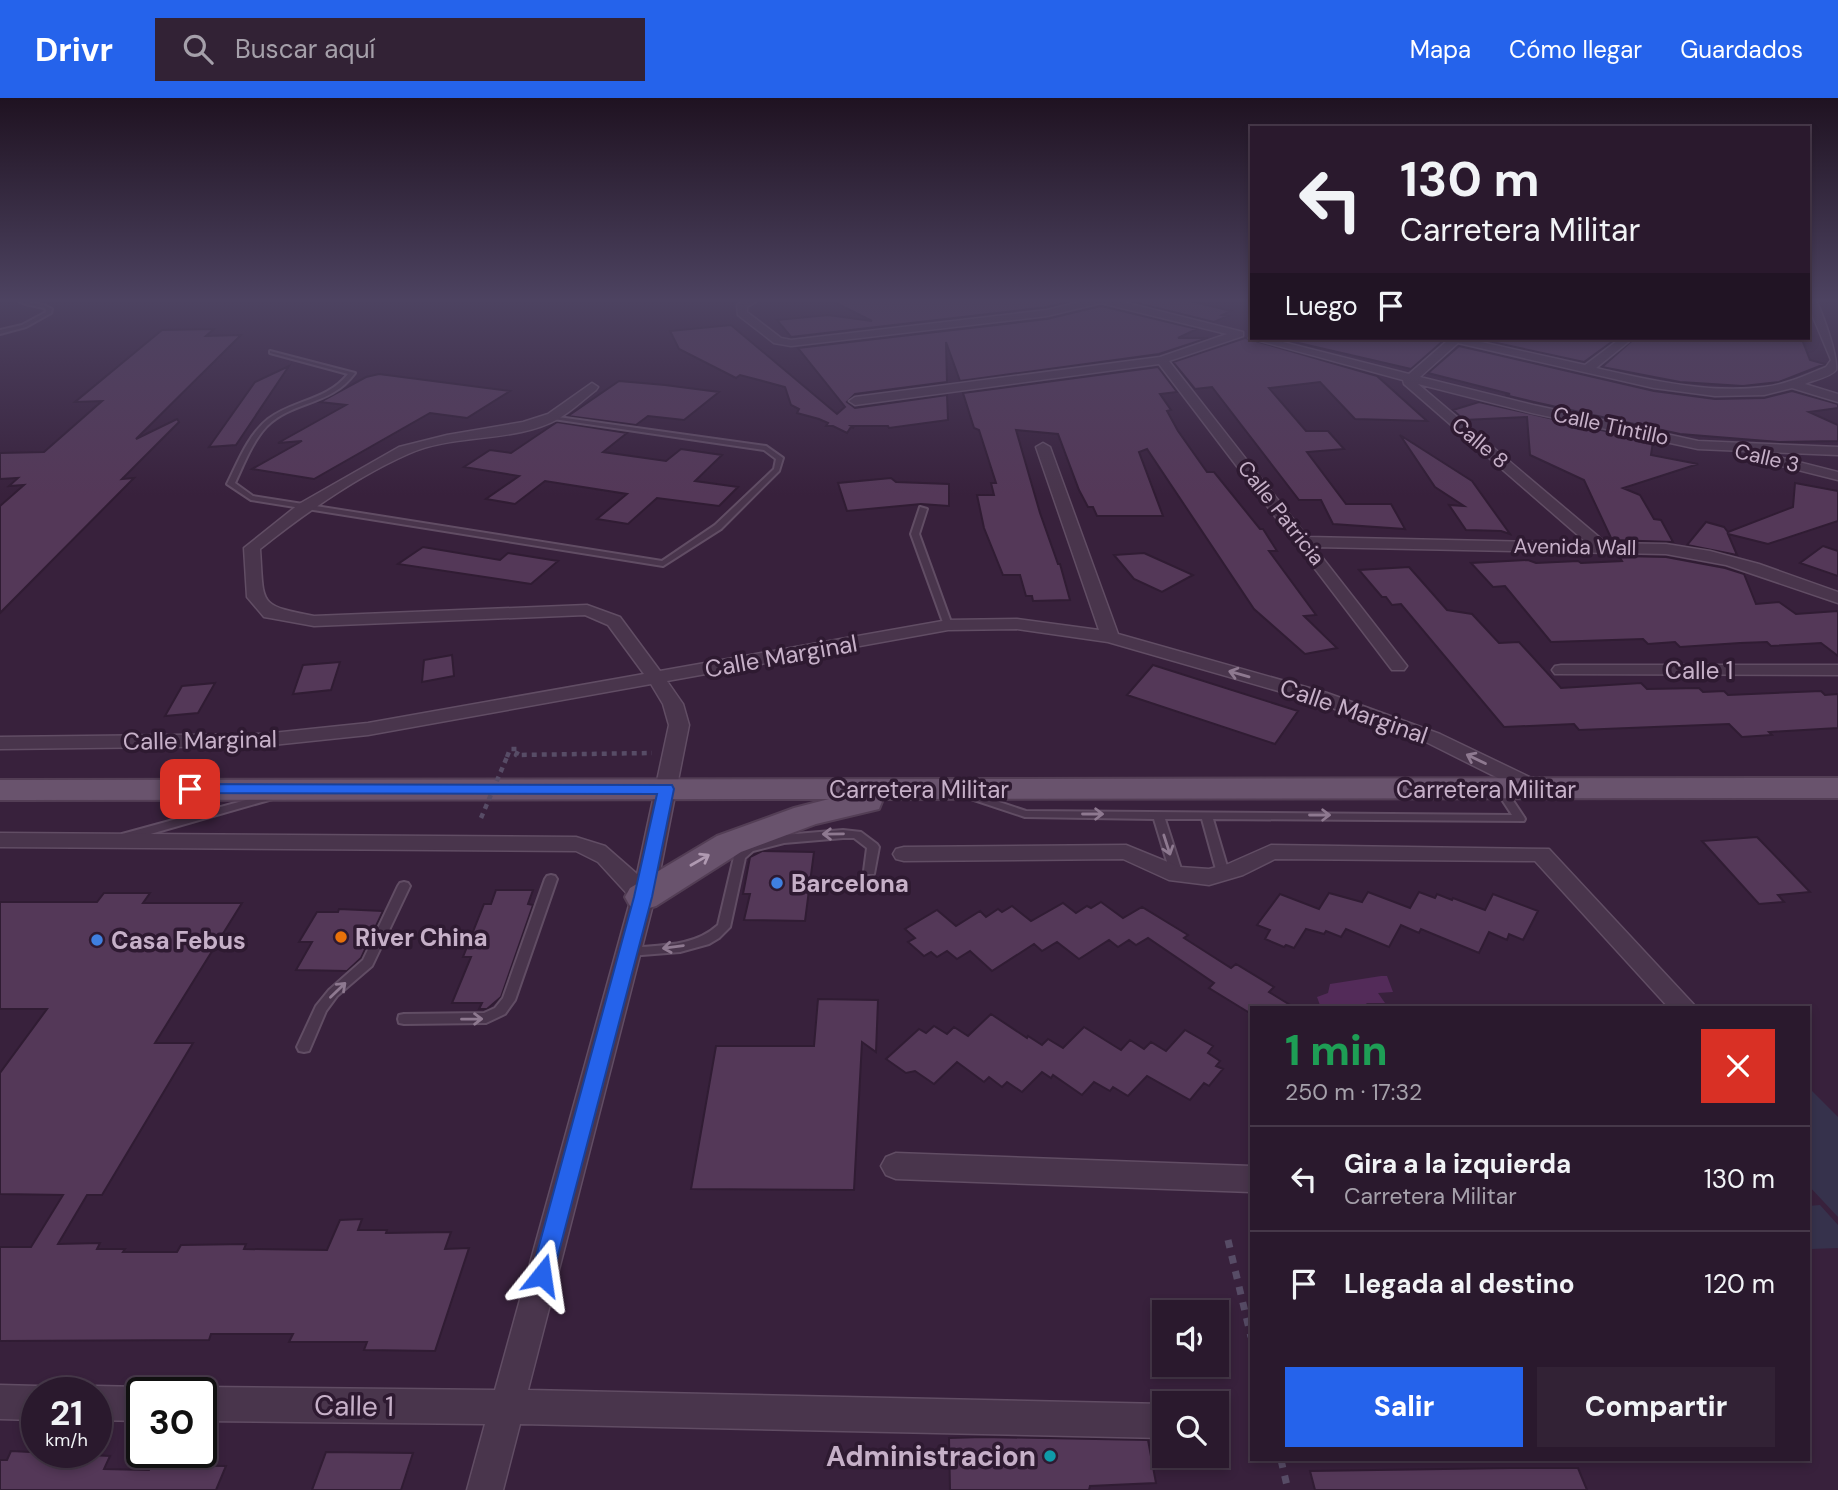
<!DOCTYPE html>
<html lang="es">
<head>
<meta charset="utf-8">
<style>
	:root { --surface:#2a192d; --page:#322235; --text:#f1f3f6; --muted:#a5a0aa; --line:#463849; --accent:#2563eb }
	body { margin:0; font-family:"DM Sans",sans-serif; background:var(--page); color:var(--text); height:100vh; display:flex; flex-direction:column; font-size:26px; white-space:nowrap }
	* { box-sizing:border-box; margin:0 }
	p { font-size:23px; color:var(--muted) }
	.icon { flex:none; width:38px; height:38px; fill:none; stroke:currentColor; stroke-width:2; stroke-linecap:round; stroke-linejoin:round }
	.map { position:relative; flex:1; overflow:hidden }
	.sheet { position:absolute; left:1250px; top:908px; width:560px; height:455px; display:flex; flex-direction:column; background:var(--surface); border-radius:0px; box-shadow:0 4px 10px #0003,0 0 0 2px var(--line) }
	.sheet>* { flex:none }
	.hud { position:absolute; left:1250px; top:28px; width:560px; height:214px; border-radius:0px; box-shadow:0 4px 10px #0003,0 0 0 2px var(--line); background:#2a192d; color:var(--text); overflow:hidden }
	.fabs { position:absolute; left:1152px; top:1202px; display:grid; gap:14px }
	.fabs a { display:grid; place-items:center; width:77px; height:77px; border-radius:0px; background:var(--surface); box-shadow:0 4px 10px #0003,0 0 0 2px var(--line); font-size:35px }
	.speed { position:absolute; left:21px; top:1279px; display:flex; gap:14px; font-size:35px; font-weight:700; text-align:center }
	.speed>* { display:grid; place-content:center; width:91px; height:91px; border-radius:50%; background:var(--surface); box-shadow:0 4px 10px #0003,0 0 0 2px var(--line); line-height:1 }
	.speed small { font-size:18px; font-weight:400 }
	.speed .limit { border:4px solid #111; border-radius:10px; background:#fff; color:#111 }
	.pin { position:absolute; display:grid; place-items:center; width:60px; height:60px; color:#fff; margin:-30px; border-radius:14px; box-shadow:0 4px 10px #0006 }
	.me { position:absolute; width:77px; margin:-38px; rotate:15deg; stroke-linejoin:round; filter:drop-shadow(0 0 5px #0008) }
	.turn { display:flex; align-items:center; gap:24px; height:147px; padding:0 35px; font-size:32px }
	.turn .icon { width:91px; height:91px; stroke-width:2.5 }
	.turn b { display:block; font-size:49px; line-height:60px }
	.then { display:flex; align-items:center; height:66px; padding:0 35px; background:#0003; gap:14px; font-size:26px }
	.round { display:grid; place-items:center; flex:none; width:74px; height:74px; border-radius:0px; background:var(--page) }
	.headline { display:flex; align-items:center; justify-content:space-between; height:119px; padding:0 35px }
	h1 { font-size:42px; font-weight:800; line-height:52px; color:#1e9e55 }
	.primary-button { display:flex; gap:14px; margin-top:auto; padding:14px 35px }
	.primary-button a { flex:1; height:80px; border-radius:0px; background:var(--accent); color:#fff; font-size:28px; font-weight:800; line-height:80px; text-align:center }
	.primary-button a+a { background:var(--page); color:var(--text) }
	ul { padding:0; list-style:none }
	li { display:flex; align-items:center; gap:21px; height:105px; padding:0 35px; border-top:2px solid var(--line) }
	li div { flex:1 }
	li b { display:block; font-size:26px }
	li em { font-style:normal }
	header { display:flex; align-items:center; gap:42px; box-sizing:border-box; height:98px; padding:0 35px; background:var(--accent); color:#fff }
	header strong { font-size:33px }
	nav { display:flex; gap:38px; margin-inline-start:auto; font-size:24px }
	.search { width:490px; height:63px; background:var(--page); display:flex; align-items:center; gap:18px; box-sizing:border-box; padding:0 24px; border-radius:0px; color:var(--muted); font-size:26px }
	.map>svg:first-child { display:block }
	.green { fill:#36324c }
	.water { fill:#532b59 }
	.building { fill:#543858; stroke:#301c33; stroke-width:2 }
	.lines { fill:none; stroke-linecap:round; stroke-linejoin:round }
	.service-casing { stroke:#614d64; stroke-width:4 }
	.minor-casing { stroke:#614d64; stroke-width:3 }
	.primary-casing { stroke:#533e55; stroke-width:4 }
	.path-far1 { stroke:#574c66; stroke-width:4.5; stroke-dasharray:5 5; stroke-linecap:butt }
	.path { stroke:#574c66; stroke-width:7; stroke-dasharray:8 8; stroke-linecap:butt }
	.service { fill:#49354c; fill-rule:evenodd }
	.minor { fill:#49354c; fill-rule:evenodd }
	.primary { fill:#69536d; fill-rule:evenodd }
	.path-bridge { stroke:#574c66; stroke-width:4.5; stroke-dasharray:5 5; stroke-linecap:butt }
	.oneway { stroke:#8e7990 }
	.oneway2 { stroke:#af99b1 }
	.route { fill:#2563eb; stroke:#184099; stroke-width:2 }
	.shop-dot { fill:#3f7fe0; stroke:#2e1a31; stroke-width:2.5 }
	.food-dot { fill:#e8710a; stroke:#2e1a31; stroke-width:2.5 }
	.culture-dot { fill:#0f9aa8; stroke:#2e1a31; stroke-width:2.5 }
	.labels { text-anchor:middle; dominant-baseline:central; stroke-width:7; stroke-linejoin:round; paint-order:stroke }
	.far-street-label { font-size:21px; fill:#c6b0c8; stroke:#2e1a31 }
	.street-label { font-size:24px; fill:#c6b0c8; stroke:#2e1a31 }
	.poi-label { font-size:24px; font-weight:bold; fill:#c6b0c8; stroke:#2e1a31; text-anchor:start }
	.near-street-label { font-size:28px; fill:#c6b0c8; stroke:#2e1a31 }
	.near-poi-label { font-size:28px; font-weight:bold; fill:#c6b0c8; stroke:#2e1a31; text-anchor:end }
</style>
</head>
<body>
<header>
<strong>Drivr</strong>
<div class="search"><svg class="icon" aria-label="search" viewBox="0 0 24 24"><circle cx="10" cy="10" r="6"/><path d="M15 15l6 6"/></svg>Buscar aquí</div>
<nav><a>Mapa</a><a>Cómo llegar</a><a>Guardados</a></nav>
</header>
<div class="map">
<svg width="1838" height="1392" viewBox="0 0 1838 1392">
	<rect width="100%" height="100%" fill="#38213c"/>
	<!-- green -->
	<path class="green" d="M1808,989L1838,1019V1119L1808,1087Z
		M1820,1107L1838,1127V1150L1811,1151L1808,1146V1108Z"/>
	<!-- water -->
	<path class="water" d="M1381,878H1387L1393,894L1378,895L1385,905H1367L1361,910H1321L1317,899L1328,895L1330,886Z"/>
	<!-- building -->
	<path class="building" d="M830,202H1077L1047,209L791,239L777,222L828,217L872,223Z
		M1125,202H1186L1231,213L1222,217L1228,218L1214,224Z
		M1101,208L1197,231L1178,240H1208L1159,256L960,283L946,244L947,284L855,296L847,304L855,310L947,297L948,322L889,330L888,328H851L854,330L851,329L847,335L833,328H826L828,325L819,321L797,315L799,311L791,307L785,289L740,277L736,280L679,251L670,233L731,227L837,316L845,309L798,250L1047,221Z
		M214,231L206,238L241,237L136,341L177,321L179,324L122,381L134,380L0,515V408L24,387L9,388L18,380L0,381V355L44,354L102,303L75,304L162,232Z
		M1245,240L1377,278L1427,323L1355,321L1320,284L1269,290L1306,333H1328L1344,351L1307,354L1346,406H1391L1405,431L1333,426L1321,402H1299L1212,289L1195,291L1173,264Z
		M1277,240H1441L1443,243L1411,271Z
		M1474,240H1617L1584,264Z
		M1635,240H1798L1803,244L1810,262L1825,266L1779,284L1743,288L1680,284L1602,269Z
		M1459,248L1654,293L1715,301L1764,300L1792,293L1838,306V310L1809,314L1838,327V343L1779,344L1680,336L1534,304L1505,297L1510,296L1428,275Z
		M289,268L236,347L209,349L255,284Z
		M1158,269L1177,294L1160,296L1171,312L1167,313L1178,333L1207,374H1214L1260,431H1263L1277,453H1269L1316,517L1304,518L1337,550L1305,556L1254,511L1147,351L1139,354L1163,418H1097L1093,409H1088L1079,392L1058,336L1016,332L1040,415L1058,466H1060L1070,502L1033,503L1032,498H1026L1020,477H1003L984,430L977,397H994L991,385H996L979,332L974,330L963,295Z
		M379,276L510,293L467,320L430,315L314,381L252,371L302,343L278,345L346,307L320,304L366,279Z
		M619,283L665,287L719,294L684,322L648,318L636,327L568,318Z
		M1479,304L1653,344L1651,357L1698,366L1623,390L1640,397L1654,421L1661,422L1673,444L1612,442L1584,382L1530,357L1527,319L1464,322L1453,312Z
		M557,324L627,335L603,354L666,363L681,351L722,357L695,383L738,389L719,408L657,400L628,426L597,421L627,396L545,383L515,406L486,401L519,378L464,369L490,352L511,355Z
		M1400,337L1472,383L1510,436L1501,433L1466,432L1449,407L1464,408L1435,389Z
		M891,380L896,384L949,386V408L921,406L847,413L838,385Z
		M1795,385L1838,393V423L1768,446L1728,436L1737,457L1687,447L1706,424L1724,429L1728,434L1793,409Z
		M1823,448L1838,453V478L1800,465Z
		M423,449L500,462L508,455L558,463L531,486L398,466Z
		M1144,455L1193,477L1162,494L1134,481L1114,457Z
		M1619,458L1666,459L1725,470L1744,476L1756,506L1779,504L1796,516L1838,513V558L1821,545L1771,548L1767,544L1740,545L1680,549L1675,544L1648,546L1643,541L1551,544L1505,488L1493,489L1471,465L1528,462L1536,465L1578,463L1581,465L1622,463Z
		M1409,469L1447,512L1472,516L1499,545L1519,544L1561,590L1641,585L1647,591L1699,590L1703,594L1724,593L1728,597L1821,593L1825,597L1838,596V630L1769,634L1772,637L1742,639L1729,626L1579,632L1574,626L1504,629L1401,506L1392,507L1386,499H1382L1359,472Z
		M452,557L454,578L422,584L424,562Z
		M340,564L331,592L293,596L303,567Z
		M1153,567L1298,613L1275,646L1127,597Z
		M215,585L198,615L165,618L182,588Z
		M1757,739L1810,794L1778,797L1784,804L1759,806L1702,743Z
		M762,753L814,754L805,823L744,822L750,796H743L750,759Z
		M496,792H533L528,806L533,807L501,899L487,911H479L482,905H452L471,859H463L484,806H491Z
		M1368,794L1410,810L1419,794L1435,800L1437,796L1452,802L1453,800L1485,812L1493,796L1538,813L1523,842L1509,836L1507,842L1489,834L1479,855L1421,831L1419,835L1401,827L1389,849L1346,831L1341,839L1326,833L1324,836L1306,831L1294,850L1286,847L1284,849L1265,841L1270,832L1257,827L1280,796L1319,811L1329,795L1362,804Z
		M104,795H150L143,805H242L155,945H193L102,1097H87L58,1146L100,1145L97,1151H125L123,1154H177L181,1147L246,1146L244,1151L327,1152L340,1122L362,1121L358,1132H387L386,1135L451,1134L445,1151L469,1150L435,1253L364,1252L367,1244H289L293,1236H211L209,1242L0,1243V1149H31L63,1097L0,1096V975L47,911H0V804H97Z
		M1101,804L1123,820L1142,809L1188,837L1184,840L1231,870L1236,866L1274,889L1269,894L1295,910H1251L1248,914L1209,890L1214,885L1148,840L1136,847L1129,842L1118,849L1109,842L1079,861L1057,844L1042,853L1034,846L992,873L970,853L957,861L947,853L937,859L931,854L924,858L908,844L915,840L905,831L937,812L956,828L980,813L986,819L998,811L1002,814L1012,808L1031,823L1063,805L1076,815L1087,808L1091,810Z
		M339,811L383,813L361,860L347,873L296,872L312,844H299L317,814H338Z
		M818,901L878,902L876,954L862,944L854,1092L691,1091L716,948H814Z
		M991,916L1027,940L1028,938L1042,947L1048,941L1063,950L1084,929L1121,952L1130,942L1144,951L1151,944L1166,953L1185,932L1213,948L1208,955L1220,963L1216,968L1223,971L1209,988L1204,985L1190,1002L1147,978L1128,998L1113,989L1110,993L1094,984L1082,997L1053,977L1051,980L1042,974L1022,994L1007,984L1002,989L989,979L984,984L957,964L934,986L915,973L906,975L886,961L919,931L926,935L934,928L947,936L954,929L968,938Z
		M983,1339L1148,1342L1156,1385L1090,1388L1089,1392H950L949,1340Z
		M11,1353L110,1358L104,1371L149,1372L151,1367L226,1368L216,1392H0V1362H7Z
		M326,1354L413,1355L401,1392H312Z
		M1510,1370H1578L1587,1392H1315L1310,1373Z"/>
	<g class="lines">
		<defs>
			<path id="service" d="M17,202L44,207L52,211L51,215L26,229L0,236V232L22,227L46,214V212L44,210L25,206Z
				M270,253L355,275C331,308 294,302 267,328C252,344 244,366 235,385L253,398L662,463L715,427L774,371L776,361L764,352L553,321L551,320V318L766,348L783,360L779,373L721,431L663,468L251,402L227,386C238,364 248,337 268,321C293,302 328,302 348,276L270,255Z
				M920,409L927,411L919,436L952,527L948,530L944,527L911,436Z
				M1500,688L1504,689L1524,719L1525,721L1524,723L1213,721L1229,775L1227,778H1219L1217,775L1202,721H1165L1183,777L1181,780H1173L1171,777L1154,721L1025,719L965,699L964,697L969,694L1026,713L1512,717L1495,691Z
				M272,695L276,696L277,698L276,700L126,743L121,739L122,736Z
				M843,732L861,734L877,746L879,749L874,776H866L864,773L867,750L854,740H843L784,745L753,753L745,760L730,829L719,840L709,846L680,854L629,858L625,857L623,854L625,851L629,850C660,847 694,849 718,827L734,759L745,747L784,737Z
				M551,777L555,778L557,781L515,902L505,916L486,925L404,926L399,925L398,921L399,917L404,916L484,915L495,910L503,900L545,781L547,778Z
				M404,784L408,785L410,788L372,868L337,898L326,913L309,953L304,954L299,953L297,949L316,908L329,892L363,862L398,788L400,785Z"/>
			<path id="minor" d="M745,202H759L747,209V214L781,240L791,242L1047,212L1087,202H1115L1243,234V238L1169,263L1307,439L1587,445L1404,286L1403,282L1249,240L1251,238V240H1267L1409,276L1447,243L1444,240H1463L1585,267L1621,240H1633L1596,270C1650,282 1708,296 1764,289C1785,287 1806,277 1826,269L1831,262L1808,207V202H1816C1823,217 1838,257 1836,272C1831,279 1813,282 1805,286L1838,296V304L1792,290L1764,297L1715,298L1654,290L1458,245L1420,279L1533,307L1698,343L1838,349V357L1698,351L1532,315L1418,286L1606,445L1666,446L1710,453L1759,466L1838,494V505L1726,467L1666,456L1314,449L1407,568L1404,572H1392L1159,266L855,307L849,303L855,299L1160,259L1227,236L1101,205L1047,218L791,248L774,245L738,217L737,207Z
				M592,285L598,289L596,292C584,301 572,313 558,321C516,345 453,335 408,356C356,379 304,416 260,451C264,507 257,507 314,518L587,507L620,519L660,573L948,522L1017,521L1099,532L1036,349L1043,345L1050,349L1118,536L1327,595L1440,636L1544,686L1547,691L1544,696H1530L1426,644L1313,603L1108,544L1017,531L948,532L667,583L683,606L689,627L655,799L528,1292L1164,1306V1340L520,1326L503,1392H467L485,1326L201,1323V1295H188L201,1289L495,1292L631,800L598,764L576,753L0,749V735L576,739L605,748L637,776L669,627L663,606L651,586L368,637L263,648L0,651V639L263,636L368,625L644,576L608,527L585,517L314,528L270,520L264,519L247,499L244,450L299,406L399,349L447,337L523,324L548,316Z
				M1775,358L1838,374V382L1770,365L1768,362Z
				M1561,567H1838V577L1555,576L1552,572L1555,568Z
				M1126,747L1180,769L1209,771L1228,766L1271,747L1549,751L1697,910H1669L1535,763L1275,761L1243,777L1209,787L1169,782L1123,761L904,763L896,761L893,756L896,751L904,749Z
				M896,1055L1251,1068V1094L896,1081L886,1077L881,1068L886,1059Z
				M0,1287L37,1288L49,1293L50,1295H37V1322L0,1321Z
				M96,1288L142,1289L155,1295H142V1323L96,1322V1295H83Z"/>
			<path id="primary" d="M1838,680V700L883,701L879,711L816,726L741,754L656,808L643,812L630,808L625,799L630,790L717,738L794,710L829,701L0,702V682Z"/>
		</defs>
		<!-- service casing -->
		<use href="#service" class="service-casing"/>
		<!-- minor casing -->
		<use href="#minor" class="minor-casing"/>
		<!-- primary casing -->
		<use href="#primary" class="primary-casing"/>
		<!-- path-far1 -->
		<path class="path-far1" d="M507,659L510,651H519L516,657L652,655"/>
		<!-- path -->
		<path class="path" d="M1228,1142L1251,1239
			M1281,1362L1288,1392"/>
		<!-- service -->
		<use href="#service" class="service"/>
		<!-- minor -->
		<use href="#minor" class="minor"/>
		<!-- primary -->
		<use href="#primary" class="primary"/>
		<!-- path-bridge -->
		<path class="path-bridge" d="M481,720L507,659"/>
	</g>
	<!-- one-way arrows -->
	<defs><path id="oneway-shaft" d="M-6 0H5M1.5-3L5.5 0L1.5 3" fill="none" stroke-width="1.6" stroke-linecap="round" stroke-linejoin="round" transform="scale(1.75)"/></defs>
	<g class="oneway">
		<use href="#oneway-shaft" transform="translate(1239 576) rotate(-164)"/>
		<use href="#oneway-shaft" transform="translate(1476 661) rotate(-154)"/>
		<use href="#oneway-shaft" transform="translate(1093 716)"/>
		<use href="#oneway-shaft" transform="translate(1320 717)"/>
		<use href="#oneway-shaft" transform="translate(833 736) rotate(179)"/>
		<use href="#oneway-shaft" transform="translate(1167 747) rotate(72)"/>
		<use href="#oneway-shaft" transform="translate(673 849) rotate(172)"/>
		<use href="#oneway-shaft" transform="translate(338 892) rotate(-44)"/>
		<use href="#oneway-shaft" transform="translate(472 921) rotate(-1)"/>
	</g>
	<use class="oneway2" href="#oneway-shaft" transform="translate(700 762) rotate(-30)"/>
	<!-- sky -->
	<linearGradient id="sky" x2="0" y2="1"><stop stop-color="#1f1221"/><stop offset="0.51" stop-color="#4d4361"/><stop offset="1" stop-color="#4d4361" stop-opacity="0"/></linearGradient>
	<rect width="1838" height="397" fill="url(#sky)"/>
	<!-- route -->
	<path class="route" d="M190,686L672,687L674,691L652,799L551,1184L542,1188L534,1184L531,1177L634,799L657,696L184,695L182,691L184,688Z"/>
	<!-- markers -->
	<g class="shop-dot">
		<circle cx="777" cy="785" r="7"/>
		<circle cx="97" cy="842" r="7"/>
	</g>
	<circle class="food-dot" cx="341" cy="839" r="7"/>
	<circle class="culture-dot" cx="1050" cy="1358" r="7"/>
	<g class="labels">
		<!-- far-street labels -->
		<g class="far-street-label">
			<text transform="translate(1611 328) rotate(12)">Calle Tintillo</text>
			<text transform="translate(1480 345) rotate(40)">Calle 8</text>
			<text transform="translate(1767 360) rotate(13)">Calle 3</text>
			<text transform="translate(1281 415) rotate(52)">Calle Patricia</text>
			<text transform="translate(1575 449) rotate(1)">Avenida Wall</text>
		</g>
		<!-- street labels -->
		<g class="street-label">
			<text transform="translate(781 558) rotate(-10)">Calle Marginal</text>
			<text x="1699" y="572">Calle 1</text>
			<text transform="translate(1354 613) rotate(19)">Calle Marginal</text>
			<text transform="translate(200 642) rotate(-1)">Calle Marginal</text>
			<text x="919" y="691">Carretera Militar</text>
			<text x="1486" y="691">Carretera Militar</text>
		</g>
		<!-- poi labels -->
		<g class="poi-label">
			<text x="791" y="785">Barcelona</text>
			<text x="355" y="839">River China</text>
			<text x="111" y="842">Casa Febus</text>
		</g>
		<!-- near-street labels -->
		<g class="near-street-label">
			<text transform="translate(354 1308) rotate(1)">Calle 1</text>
		</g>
		<!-- near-poi labels -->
		<g class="near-poi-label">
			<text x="1036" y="1358">Administracion</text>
		</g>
	</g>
</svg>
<div class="fabs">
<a><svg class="icon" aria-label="sound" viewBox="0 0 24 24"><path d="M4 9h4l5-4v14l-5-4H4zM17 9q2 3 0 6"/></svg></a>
<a><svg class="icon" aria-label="search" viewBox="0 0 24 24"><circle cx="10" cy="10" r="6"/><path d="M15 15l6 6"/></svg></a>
</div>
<div class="speed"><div>21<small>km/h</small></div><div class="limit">30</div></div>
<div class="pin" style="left:190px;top:691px;background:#d93025"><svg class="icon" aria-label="arrive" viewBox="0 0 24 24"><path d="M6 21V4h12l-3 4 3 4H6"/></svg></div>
<svg class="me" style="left:542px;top:1177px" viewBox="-20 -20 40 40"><path d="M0-17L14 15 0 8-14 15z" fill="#2563eb" stroke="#fff" stroke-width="4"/></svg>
<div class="hud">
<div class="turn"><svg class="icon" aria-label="left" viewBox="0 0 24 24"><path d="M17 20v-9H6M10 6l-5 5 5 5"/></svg><div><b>130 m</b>Carretera Militar</div></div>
<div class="then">Luego<svg class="icon" aria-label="arrive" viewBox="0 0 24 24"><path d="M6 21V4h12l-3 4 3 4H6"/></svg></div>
</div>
<section class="sheet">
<div class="headline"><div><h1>1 min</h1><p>250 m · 17:32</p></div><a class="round" style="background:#d93025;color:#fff"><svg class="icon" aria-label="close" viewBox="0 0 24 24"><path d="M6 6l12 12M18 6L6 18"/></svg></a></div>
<ul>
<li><svg class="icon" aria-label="left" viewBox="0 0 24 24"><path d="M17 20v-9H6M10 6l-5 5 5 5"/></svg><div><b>Gira a la izquierda</b><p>Carretera Militar</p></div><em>130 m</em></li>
<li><svg class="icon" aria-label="arrive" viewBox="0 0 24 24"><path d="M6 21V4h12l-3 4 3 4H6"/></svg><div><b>Llegada al destino</b></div><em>120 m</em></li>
</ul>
<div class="primary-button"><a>Salir</a><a>Compartir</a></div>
</section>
</div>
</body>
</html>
